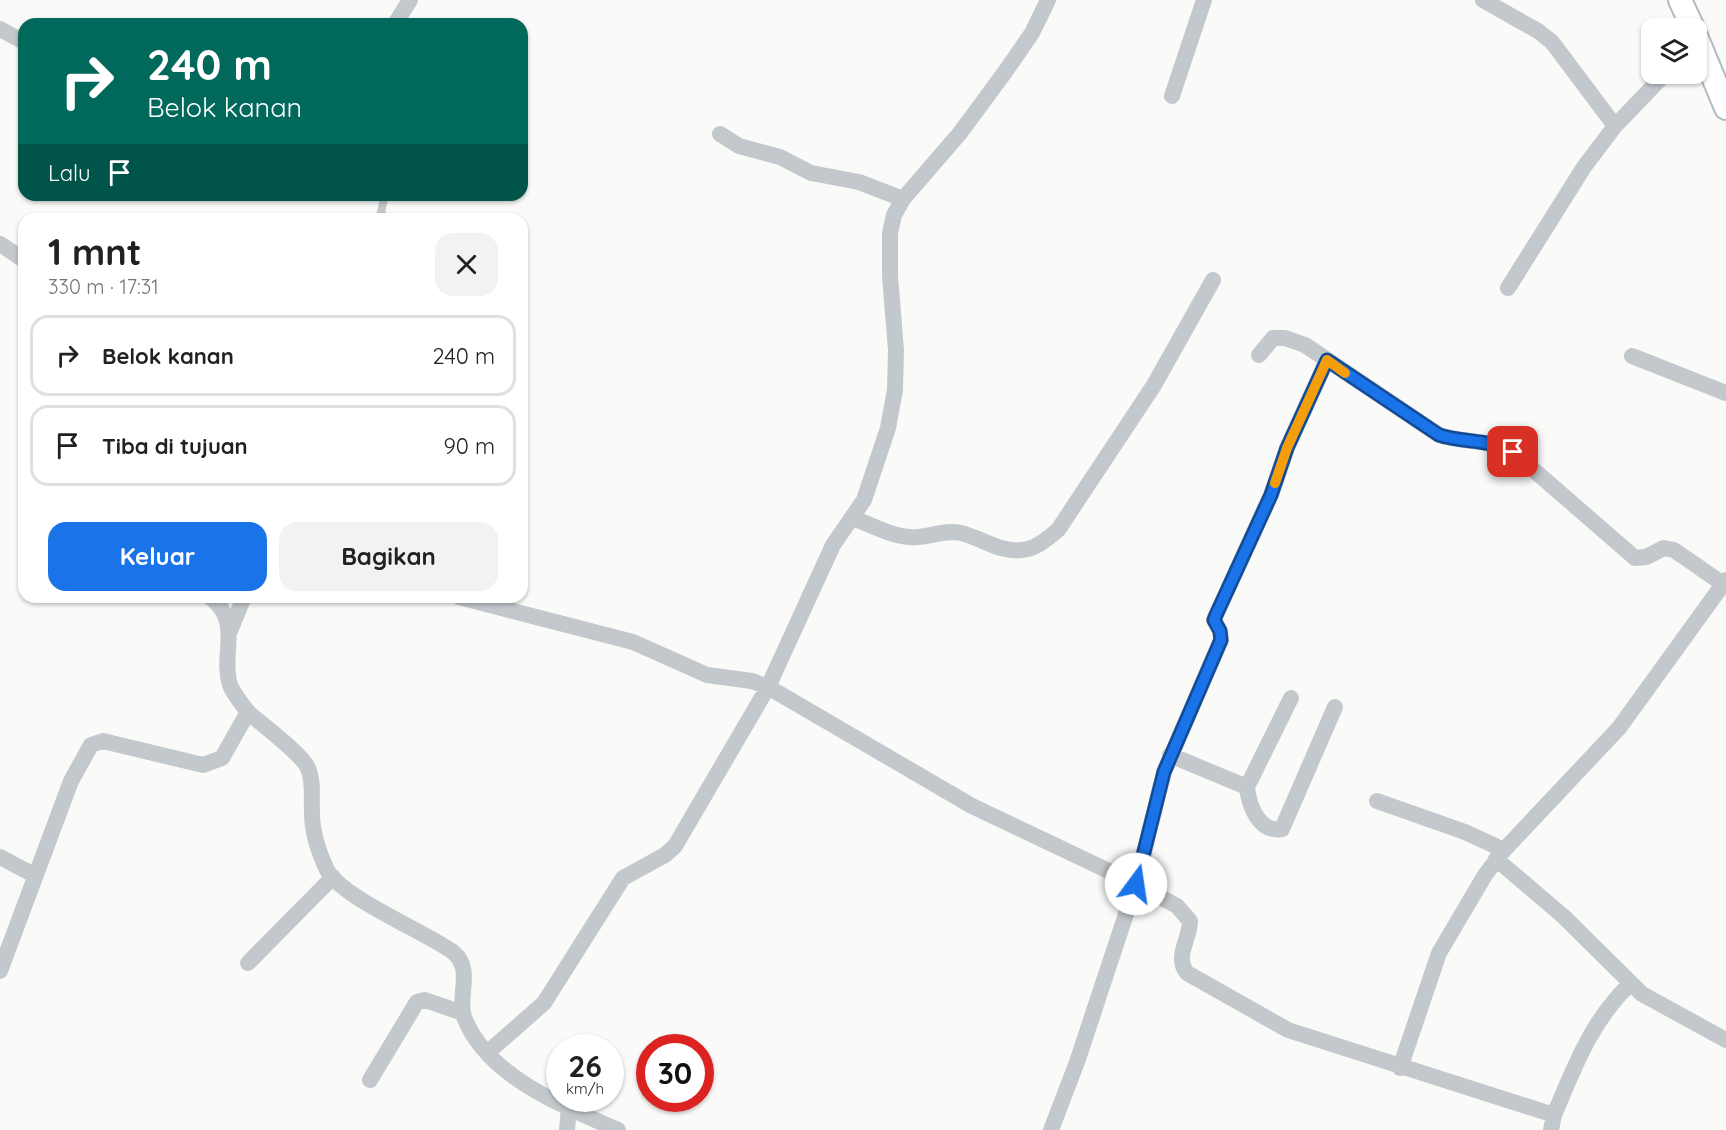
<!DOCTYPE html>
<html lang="id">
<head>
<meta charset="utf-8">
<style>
	:root { --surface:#fff; --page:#f2f2f2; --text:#202124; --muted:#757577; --line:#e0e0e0; --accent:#1a73e8 }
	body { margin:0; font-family:Quicksand,sans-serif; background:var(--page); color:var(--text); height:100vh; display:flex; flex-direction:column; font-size:22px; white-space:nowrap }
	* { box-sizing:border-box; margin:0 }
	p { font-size:20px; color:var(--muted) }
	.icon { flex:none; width:33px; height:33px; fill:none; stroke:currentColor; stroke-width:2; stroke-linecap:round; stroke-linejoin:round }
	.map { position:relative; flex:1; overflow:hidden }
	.panel { position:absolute; left:18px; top:213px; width:510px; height:390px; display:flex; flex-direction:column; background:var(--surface); border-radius:18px; box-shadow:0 2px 4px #0004 }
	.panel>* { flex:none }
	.hud { position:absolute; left:18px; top:18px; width:510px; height:183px; border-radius:18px; box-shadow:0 2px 4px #0004; background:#00695c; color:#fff; overflow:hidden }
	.tools { position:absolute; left:1641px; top:18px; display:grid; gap:12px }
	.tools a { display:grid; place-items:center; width:66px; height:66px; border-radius:12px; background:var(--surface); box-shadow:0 2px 4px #0004; font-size:30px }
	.speed { position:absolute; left:546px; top:1034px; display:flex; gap:12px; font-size:30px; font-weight:700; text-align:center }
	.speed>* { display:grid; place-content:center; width:78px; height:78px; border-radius:50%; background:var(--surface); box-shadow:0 2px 4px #0004; line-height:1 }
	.speed small { font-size:15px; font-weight:400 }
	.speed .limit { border:9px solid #d22; background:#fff; color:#111 }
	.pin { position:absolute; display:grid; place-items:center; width:51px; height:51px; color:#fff; margin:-26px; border-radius:12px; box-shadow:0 3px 9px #0006 }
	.me { position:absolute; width:66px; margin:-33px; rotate:14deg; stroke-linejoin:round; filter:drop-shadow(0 0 4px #0008) }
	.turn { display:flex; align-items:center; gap:21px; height:126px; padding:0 30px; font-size:27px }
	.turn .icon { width:78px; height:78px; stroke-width:2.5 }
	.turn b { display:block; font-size:42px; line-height:51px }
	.then { display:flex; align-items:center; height:57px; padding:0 30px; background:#0003; gap:12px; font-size:22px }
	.round { display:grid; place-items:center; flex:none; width:63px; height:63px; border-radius:18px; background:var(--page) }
	.headline { display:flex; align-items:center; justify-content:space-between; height:102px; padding:0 30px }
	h1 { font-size:36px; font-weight:800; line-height:45px }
	.primary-button { display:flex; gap:12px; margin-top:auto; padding:12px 30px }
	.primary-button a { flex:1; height:69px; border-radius:18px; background:var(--accent); color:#fff; font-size:24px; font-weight:800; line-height:69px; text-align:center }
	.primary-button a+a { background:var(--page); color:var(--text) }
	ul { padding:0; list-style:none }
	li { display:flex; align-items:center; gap:18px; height:81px; margin:0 12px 9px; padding:0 18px; border:3px solid var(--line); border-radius:18px }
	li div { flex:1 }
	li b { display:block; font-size:22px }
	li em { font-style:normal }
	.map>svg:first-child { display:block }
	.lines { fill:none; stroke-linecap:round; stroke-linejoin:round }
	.secondary-casing { stroke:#b3babf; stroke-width:26 }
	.lane { stroke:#c3c8cc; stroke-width:8 }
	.street { stroke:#c3c8cc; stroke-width:16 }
	.secondary { stroke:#fff; stroke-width:22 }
	.route-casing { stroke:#114b97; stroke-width:15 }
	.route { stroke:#1a73e8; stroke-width:10 }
	.slow { stroke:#f59e0b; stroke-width:10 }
</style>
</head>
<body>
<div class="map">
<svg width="1726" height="1130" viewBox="0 0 1726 1130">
	<rect width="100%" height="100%" fill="#fafaf8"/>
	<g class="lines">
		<defs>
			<path id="secondary" d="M1680,0L1693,28
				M1696,36L1726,108"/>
		</defs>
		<!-- secondary casing -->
		<use href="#secondary" class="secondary-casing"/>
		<!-- lane -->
		<path class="lane" d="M385,195L381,212L386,219"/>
		<!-- street -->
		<path class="street" d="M1483,0L1538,31L1552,42L1615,126
			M395,24L410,0
			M0,29L24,42
			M1172,96L1204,0
			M720,134L739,146L780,157L811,173L859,182L903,199
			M0,244L24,260
			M1508,288L1584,167L1615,126L1665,74
			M1259,355L1273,338H1285L1305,345L1439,435C1463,443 1490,439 1513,452L1635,558L1646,557L1664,548L1674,550L1723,584
			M1632,356L1726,393
			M853,518C871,525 891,536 910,537C927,539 943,529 961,533C982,538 1000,553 1022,550C1036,549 1048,538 1058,530L1154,385L1213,280
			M210,597C243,622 220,654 230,685C234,695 242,704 248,712
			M459,597L633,642L707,675L752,681L768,687L972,806L1136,884L1177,906L1190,921C1190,939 1174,957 1187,973L1288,1030L1554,1115L1551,1130
			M230,631L244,597
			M1170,755L1247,787L1291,698
			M1247,787C1249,806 1259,833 1282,829L1335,707
			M1377,801L1465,832L1504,850
			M0,857L34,875
			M1496,859L1563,916L1642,994L1726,1040
			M248,963L333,877
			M0,971L71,781L91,745L103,741L203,765L222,758L248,712C261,724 302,754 308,768C314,782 311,798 312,813C312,831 319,853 327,870C342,898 426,932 453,952C474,969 457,996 464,1017C487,1077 564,1106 618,1130
			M487,1053L544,1003L623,878L665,855L675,846L768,687L833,545L864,500L888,428L895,390L896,350L890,276V233L894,215L903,199L960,133L1005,72L1032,33L1048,0
			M1400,1068L1439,953L1485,875L1504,850L1619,728L1726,580
			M370,1080L417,1002L425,1000L463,1013
			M1554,1115C1575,1066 1591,1021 1631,983
			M567,1130L569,1108
			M1051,1130L1077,1062L1136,884L1164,772L1221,640L1220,631L1214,620L1216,615L1271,495L1287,448L1327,360"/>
		<!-- secondary -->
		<use href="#secondary" class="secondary"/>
	</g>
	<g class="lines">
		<defs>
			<path id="route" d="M1136,884L1164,772L1221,640L1220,631L1214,620L1216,615L1271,495L1287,448L1327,360L1439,435C1464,443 1490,439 1513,452"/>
		</defs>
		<!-- route casing -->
		<use href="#route" class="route-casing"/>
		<!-- route -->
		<use href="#route" class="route"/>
		<!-- slow -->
		<path class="slow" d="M1275,483L1287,448L1327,360L1345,373"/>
	</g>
</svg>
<div class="tools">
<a><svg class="icon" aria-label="layers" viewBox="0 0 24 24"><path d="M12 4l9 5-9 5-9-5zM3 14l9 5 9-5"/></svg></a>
</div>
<div class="speed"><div>26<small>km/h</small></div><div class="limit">30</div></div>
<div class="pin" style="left:1513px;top:452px;background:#d93025"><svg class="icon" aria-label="arrive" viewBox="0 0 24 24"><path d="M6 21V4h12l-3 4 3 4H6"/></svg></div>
<svg class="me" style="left:1136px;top:884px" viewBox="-20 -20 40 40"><circle r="19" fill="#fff"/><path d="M0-13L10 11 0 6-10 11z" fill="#1a73e8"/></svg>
<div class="hud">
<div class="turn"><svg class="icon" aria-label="right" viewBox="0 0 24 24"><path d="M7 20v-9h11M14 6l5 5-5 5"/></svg><div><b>240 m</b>Belok kanan</div></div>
<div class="then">Lalu<svg class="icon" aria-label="arrive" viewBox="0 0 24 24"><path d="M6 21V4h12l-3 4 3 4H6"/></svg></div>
</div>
<section class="panel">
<div class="headline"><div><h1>1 mnt</h1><p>330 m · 17:31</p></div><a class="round"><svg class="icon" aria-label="close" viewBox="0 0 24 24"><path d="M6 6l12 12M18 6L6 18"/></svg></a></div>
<ul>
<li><svg class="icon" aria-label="right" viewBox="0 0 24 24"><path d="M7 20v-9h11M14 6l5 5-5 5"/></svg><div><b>Belok kanan</b></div><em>240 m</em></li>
<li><svg class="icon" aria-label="arrive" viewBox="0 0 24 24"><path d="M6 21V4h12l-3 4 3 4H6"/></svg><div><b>Tiba di tujuan</b></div><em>90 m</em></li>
</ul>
<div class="primary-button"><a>Keluar</a><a>Bagikan</a></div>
</section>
</div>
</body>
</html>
